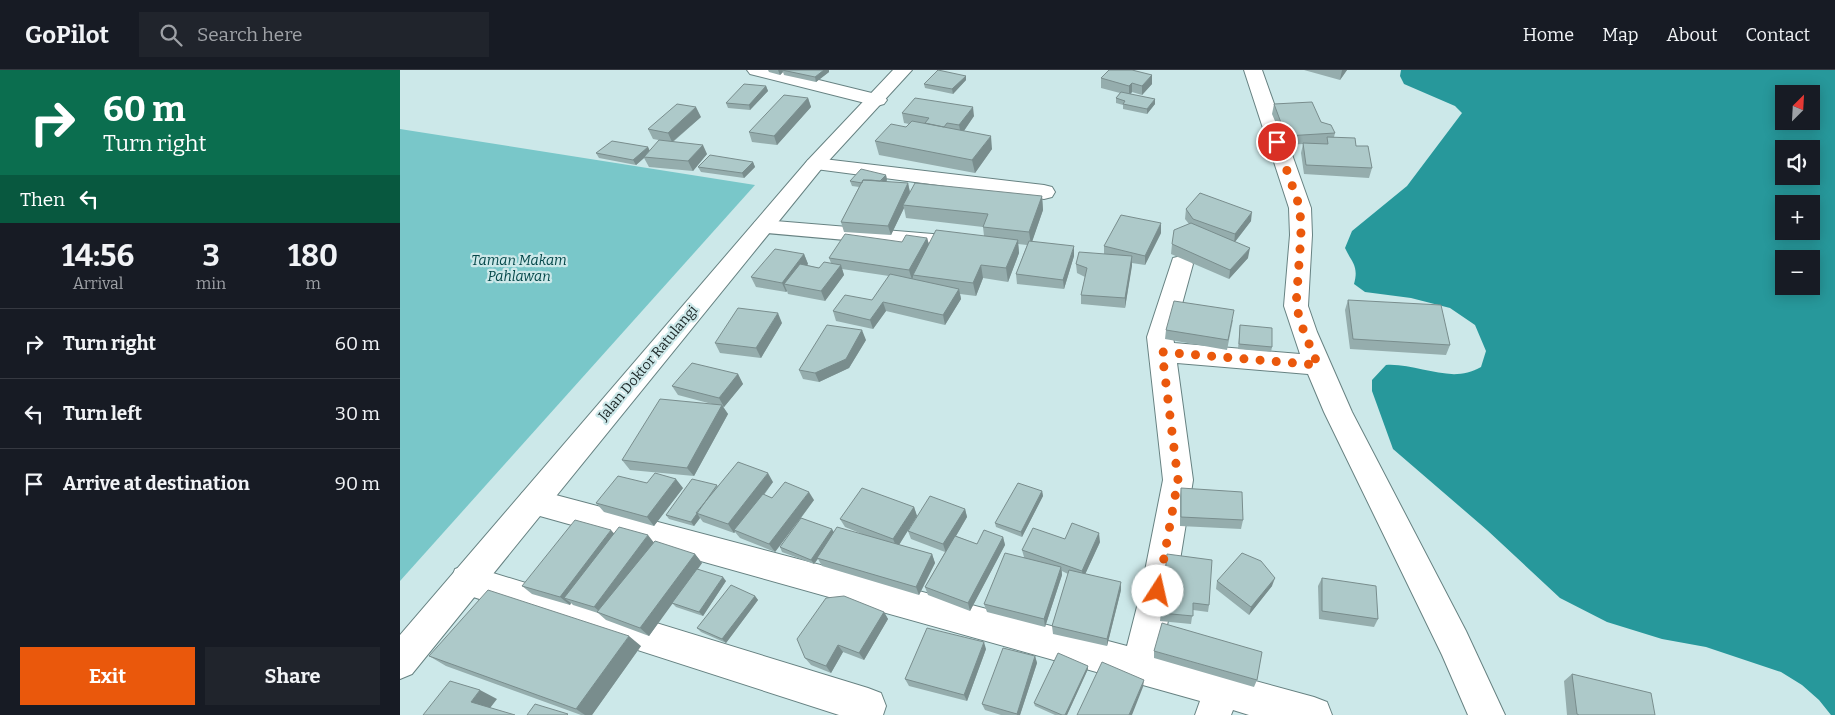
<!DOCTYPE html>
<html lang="en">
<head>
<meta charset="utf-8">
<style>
	:root { --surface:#171b24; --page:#20242c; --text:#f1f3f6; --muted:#9ea1a6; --line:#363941; --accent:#ea580c }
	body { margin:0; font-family:Bitter,serif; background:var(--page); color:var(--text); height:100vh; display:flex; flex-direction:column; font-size:19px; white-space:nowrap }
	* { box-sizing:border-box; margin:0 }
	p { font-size:16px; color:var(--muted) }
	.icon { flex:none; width:28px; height:28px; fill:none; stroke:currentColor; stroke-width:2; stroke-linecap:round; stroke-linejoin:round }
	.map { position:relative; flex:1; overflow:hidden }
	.panel { display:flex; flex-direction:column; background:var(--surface); width:400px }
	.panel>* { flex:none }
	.top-card { background:#0b6e4f; color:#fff; overflow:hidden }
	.needle { width:32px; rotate:24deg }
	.controls { position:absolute; left:1375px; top:15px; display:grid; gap:10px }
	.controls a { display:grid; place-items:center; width:45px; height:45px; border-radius:0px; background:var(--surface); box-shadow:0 2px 12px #0003; font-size:25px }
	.pin { position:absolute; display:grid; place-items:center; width:42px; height:42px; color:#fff; margin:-21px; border:2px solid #fff; border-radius:50%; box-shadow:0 1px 5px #0007 }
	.me { position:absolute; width:55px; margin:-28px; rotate:10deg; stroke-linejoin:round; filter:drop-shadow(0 0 4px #0008) }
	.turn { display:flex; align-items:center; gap:18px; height:105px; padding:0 20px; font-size:22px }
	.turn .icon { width:65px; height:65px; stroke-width:2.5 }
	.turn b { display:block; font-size:35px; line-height:42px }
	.then { display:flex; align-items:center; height:48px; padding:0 20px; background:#0003; gap:10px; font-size:19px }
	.eta { display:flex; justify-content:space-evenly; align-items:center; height:85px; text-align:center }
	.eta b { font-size:30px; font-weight:700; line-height:35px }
	.primary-button { display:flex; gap:10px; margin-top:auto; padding:10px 20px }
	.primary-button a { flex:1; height:58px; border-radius:0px; background:var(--accent); color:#fff; font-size:20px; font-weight:700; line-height:58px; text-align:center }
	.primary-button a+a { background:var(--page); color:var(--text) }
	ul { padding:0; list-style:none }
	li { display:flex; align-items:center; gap:15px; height:70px; padding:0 20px; border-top:1px solid var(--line) }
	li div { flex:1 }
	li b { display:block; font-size:19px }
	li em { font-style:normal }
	header { display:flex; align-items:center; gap:30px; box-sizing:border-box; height:70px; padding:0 25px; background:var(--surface); border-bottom:1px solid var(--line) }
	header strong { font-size:24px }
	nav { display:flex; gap:28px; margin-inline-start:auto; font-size:18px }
	.search { width:350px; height:45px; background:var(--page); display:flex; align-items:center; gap:12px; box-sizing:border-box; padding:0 18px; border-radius:0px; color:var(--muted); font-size:19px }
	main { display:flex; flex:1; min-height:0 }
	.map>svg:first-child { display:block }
	.green { fill:#79c7c9 }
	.water { fill:#27989b; fill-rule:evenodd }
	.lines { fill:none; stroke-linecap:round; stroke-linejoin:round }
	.minor-casing { stroke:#678282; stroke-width:2 }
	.highway-casing { stroke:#678282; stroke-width:2 }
	.minor { fill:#fff; fill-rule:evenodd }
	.highway { fill:#fff; fill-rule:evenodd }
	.wall { fill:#95adad }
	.shaded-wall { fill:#798d8d }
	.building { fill:#adc9c9; stroke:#798d8d }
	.route { stroke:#ea580c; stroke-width:9; stroke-dasharray:0 16.2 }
	.labels { text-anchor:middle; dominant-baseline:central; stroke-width:4.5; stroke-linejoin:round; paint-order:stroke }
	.park-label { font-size:14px; font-style:italic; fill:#044749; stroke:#cce8e9 }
	.street-label { font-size:14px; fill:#1a2525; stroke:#cce8e9 }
</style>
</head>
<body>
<header>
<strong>GoPilot</strong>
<div class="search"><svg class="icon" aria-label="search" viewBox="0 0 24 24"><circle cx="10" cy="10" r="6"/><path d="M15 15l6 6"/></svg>Search here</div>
<nav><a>Home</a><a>Map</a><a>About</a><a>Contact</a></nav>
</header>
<main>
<section class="panel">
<div class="top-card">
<div class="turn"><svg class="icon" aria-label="right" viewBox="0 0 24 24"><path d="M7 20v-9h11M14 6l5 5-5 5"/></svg><div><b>60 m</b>Turn right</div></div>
<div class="then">Then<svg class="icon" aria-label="left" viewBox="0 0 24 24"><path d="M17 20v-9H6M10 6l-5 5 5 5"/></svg></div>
</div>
<div class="eta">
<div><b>14:56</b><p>Arrival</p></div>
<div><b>3</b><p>min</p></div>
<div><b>180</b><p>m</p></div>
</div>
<ul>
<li><svg class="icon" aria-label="right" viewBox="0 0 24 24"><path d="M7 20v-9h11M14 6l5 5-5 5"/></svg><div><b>Turn right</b></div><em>60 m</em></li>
<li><svg class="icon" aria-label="left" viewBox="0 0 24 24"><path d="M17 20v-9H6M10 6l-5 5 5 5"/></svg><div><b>Turn left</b></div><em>30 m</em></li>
<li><svg class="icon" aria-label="arrive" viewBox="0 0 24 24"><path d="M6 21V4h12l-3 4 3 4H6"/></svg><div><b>Arrive at destination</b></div><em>90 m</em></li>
</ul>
<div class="primary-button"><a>Exit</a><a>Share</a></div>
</section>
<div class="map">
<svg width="1435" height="645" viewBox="0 0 1435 645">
	<rect width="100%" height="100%" fill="#cce8e9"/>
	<!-- green -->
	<path class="green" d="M0,59L355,115L0,511Z"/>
	<!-- water -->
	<path class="water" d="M1001,0H1435V645H1431L1419,630L1402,615L1381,602L1306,577L1262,569L1207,552L1160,528L1087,460L993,379L972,321V310L986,295C1019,293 1051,315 1081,297L1086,281L1075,255L1050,238L1011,228L965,222L954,214C959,196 952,193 945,178L952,161L1007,116L1062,43L1055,36L1004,14L1000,6ZM1384,24H1411V51H1384ZM1384,79H1411V106H1384ZM1384,134H1411V161H1384ZM1384,189H1411V216H1384Z"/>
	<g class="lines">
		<defs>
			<path id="minor" d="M347,0H378L484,26L487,30L484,34L477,36L350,4Z
				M844,0H862L911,138L912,165L908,236L917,262L952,342L1066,561L1105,645H1068L1042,585L924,342L908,304L777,293L793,410L775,521L760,585L914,627L927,632L932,645H849L833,640L831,645H795L800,631L122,441L118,432L122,423L133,419L727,576L741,521L763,410L747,267L773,188L781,186L789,188L793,194L773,267L774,273L900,284L884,236L890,165L889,138Z
				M415,88L644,115L652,117L655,122L652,127L644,129L408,98L405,94L408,90Z
				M363,150L569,167L577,169L581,174L577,179L569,181L355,162L352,157L355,152Z
				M67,495L468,618L481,623L486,636L483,645H439L67,525L55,521L51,510L55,499Z"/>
			<path id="highway" d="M493,0H512L422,98L12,604L0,609V565L408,90Z"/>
		</defs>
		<!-- minor casing -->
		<use href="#minor" class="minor-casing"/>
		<!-- highway casing -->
		<use href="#highway" class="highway-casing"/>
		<!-- minor -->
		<use href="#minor" class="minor"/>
		<!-- highway -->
		<use href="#highway" class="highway"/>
	</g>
	<!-- wall -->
	<path class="wall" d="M368,0H429V2L416,12L384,5L383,2L380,5L369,2Z
		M904,0H947L940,10Z
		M752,5V14L742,25L732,22L731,24L755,34L747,44L723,39V35L716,33V28L720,23L701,18V8Z
		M566,10L553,24L525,18L524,14Z
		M366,16L368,21L350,40L328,38L326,33Z
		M408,28L411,37L377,75L352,72L349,62Z
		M874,34L921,52L935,63L934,67L956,76L972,98L969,108L904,104L901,83L903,74L885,75L872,44Z
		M502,43L574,46L564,61L592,79L575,103L479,85L475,71L506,57L509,54L504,53Z
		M301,47L273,72L307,84L293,101L249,97L244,88L236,95L199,88L196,83L248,77L250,81L264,71L253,69L248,59Z
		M353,92L355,97L344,108L301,102L298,97Z
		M486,105L487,110L486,112L508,113L510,122L642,126L643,140L632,171L674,186L664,219L617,214L616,204L627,175L618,174L619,183L608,212L583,208L576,226L560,224L561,229L545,255L486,241L473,259L436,251L433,241L472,230L489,206L442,199L444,205L425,231L388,224L387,221L386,222L356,217L351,207L404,184L408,194L407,195L419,198L431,193L429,188L502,172L527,168L529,174L584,166L583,157L506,148L504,138L491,165L444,162L441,152L459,117L452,116L450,111Z
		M786,139L851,151L835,172L848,188L829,209L771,184L772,174L789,154L785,149Z
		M761,163L745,195L732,193L725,238L681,234V225L685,207L677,203L676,194L704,184V176Z
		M948,230L1050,275L1046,285L950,279L945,240Z
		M833,250L827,280L765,269L766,260Z
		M382,253L361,288L320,283L315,273Z
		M840,255L872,277L871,282L838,279Z
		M466,270L449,298L419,312L403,309L399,300Z
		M338,304L343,314L324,337H323L328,344L294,406L230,400L222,390L312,334L278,325L272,316Z
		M373,412L364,425L372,428L414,430L401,448L433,462L462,464L445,457L440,449L514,437L517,446L499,475L532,484L535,493L519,525L422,496L418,489L414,494L382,482L380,477L399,450L375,482L340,468L335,462L334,463L303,452L300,448L294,456L269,449L266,445L317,415L318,417Z
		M247,413L283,418L254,456L204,442L196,433Z
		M781,418L843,450L841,459L780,456V427Z
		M642,421L643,426L622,467L596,457L595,453Z
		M565,439L567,447L556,466L577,474L603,467L605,475L570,541L528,525L525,517L545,482L511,469L508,461Z
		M214,463L254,472L295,484L302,493L298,499L326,511L303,546L276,537L272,533L249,566L206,550L198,543L173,535L171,533L170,535L132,524L122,516Z
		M665,469L700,472L685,504L721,520L707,576L653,564L652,556L668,504L662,501V505L645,557L587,542L584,534L624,487L622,480Z
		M767,484L809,535L808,542L793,540L791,554L760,551Z
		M922,508L978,549L974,557L919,549L918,516Z
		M817,511L872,516L849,545L816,519Z
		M355,526L358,530L326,573L301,562L297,558Z
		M484,542L488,549L464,590L443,582L431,603L411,595L405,588Z
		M241,576L192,645H181L46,596L29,586Z
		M586,579L567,631L509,616L505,609Z
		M754,581L857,610L854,617L754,588Z
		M635,586L637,593L620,645H601L585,640L582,634Z
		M688,596V599L667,645H655L635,636L634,633Z
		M1172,604L1255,645H1167L1164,611Z"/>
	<!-- shaded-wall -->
	<path class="shaded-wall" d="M378,0H386H382L383,2L380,5Z
		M424,0H429V2L416,12L415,7Z
		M942,0H947L940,10Z
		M752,5V14L742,25V16Z
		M566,6V10L553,24L552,19Z
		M732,13V22L729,25V16Z
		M366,16L368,21L350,40L349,35Z
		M408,28L411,37L377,75L374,66Z
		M755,29V34L747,44V39Z
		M296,37L301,47L272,72L268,63Z
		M573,37L574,46L561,65L559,55Z
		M591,66L592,79L575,103L572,90Z
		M303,75L307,84L293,101L288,91Z
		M248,77L250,82L244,87V88L236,95L233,90Z
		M353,92L355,97L344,108L342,103Z
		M486,105L487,110L481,117L480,112Z
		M508,113L510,123L503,135L504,138L491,165L488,156Z
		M642,126L643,140L631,175L629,162Z
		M852,142L851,151L834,173L835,164Z
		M761,153V163L745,195V186Z
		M527,168L530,178L513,205V207L512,210L509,200Z
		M618,170L619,183L608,212L606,198Z
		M674,176V186L664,219L663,210Z
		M850,178L848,188L829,209L830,200Z
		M404,184L408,194L391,215L384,214L387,221L386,222L382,213Z
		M732,186V196L725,238V228Z
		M441,195L444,205L425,231L421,221Z
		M581,195L583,208L576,226L573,213Z
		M559,219L561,229L545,255L543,245Z
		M483,232L486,241L473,259L470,250Z
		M378,243L382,253L361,288L356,278Z
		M462,260L466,270L449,298L419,312L415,303Z
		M338,304L343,314L324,337L319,328Z
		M322,335L328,344L294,406L287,398Z
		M368,403L373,412L336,461L334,460L335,462L334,463L328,454Z
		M276,409L283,418L254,456L247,447Z
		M642,421L643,426L622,467L621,462Z
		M409,422L414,430L375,482L369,474Z
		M514,437L517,446L497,478L493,469Z
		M565,439L567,447L546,483L543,474Z
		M297,443L300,448L294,456L291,452Z
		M432,459L435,464L414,494L411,490Z
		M211,460L219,469L164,528L171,533L170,535L160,527Z
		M699,463L700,472L683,509L682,501Z
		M248,465L255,474L203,544L194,537Z
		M603,467L605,475L570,541L568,533Z
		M295,484L302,493L249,566L240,558Z
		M532,484L535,493L519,525L516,517Z
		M661,497L662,505L645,557L644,549Z
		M323,507L326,511L303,546L299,542Z
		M875,508L872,516L849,545L851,537Z
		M721,512V520L707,576V569Z
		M355,526L358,530L326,573L322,569Z
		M484,542L488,549L464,590L459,583Z
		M229,566L241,576L192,645H185L176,639Z
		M584,572L586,579L567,631L564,625Z
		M438,575L443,582L431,603L426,596Z
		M635,586L637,593L620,645H617V644Z
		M688,596V599L667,645H665Z
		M744,610L743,617L732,645H729Z
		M80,620L97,629L87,642L71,632Z"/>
	<!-- building -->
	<path class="building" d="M382,0H424L415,7Z
		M538,0L566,6L552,19L524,14Z
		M709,0H732L752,5L742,16L732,13L729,16L701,8Z
		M344,14L366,16L349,35L326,33Z
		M721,22L755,29L747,39L723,34L725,31L716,28Z
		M384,25L408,28L374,66L349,62Z
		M515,28L573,37L559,55L547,53L544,57L525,53L529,48L502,43Z
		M912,32L921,52L931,55L935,63L886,66L874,34Z
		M277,34L296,37L268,63L248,59Z
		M512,51L591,66L572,90L475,71L491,54L506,57Z
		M927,67L955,68L956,76H968L972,98L906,95L903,73L928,74Z
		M259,70L303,75L288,91L244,87Z
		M212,71L248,77L233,90L196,83Z
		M310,85L353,92L342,103L298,97Z
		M461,99L486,105L480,111L471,110H463L462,113L450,111Z
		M463,110L508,113L488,156L441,152Z
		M515,113L642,126L629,162L583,157L588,144L503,135Z
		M800,123L852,142L835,164L793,149L786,139Z
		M721,145L761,153L745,186L704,176Z
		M791,153L850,178L830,200L772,174L774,160Z
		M536,160L618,170L606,198L581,195L573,213L513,205Z
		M445,164L502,172L506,165L527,168L509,200L429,188Z
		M629,171L674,176L663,210L616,204Z
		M375,179L404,184L382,213L351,207Z
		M679,182L732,186L725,228L681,225L687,198L676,194Z
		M424,192L441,195L421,221L384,214L400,194L419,198Z
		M490,204L559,219L543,245L483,232L470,250L433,241L445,225L472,230Z
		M948,230L1041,235L1050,275L953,269Z
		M774,231L834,240L828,270L766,260Z
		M338,238L378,243L356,278L315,273Z
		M427,255L462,260L446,289L415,303L399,300Z
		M840,255L872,258V277L839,274Z
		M292,293L338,304L319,328L272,316Z
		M260,329L322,335L287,398L222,390Z
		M338,392L368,403L328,454L296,443Z
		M255,403L276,409L247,447L196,433L218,406L247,413Z
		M292,409L317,415L291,452L266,445Z
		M385,412L409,422L369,474L334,460L363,424L372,428Z
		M618,413L642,421L621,462L595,453Z
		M462,418L514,437L493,469L440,449Z
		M781,418L842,422L843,450L781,447Z
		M530,426L565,439L543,474L508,461Z
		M401,448L432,459L411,490L380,477Z
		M175,450L211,460L160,527L122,516Z
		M672,453L699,463L682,501L622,480L633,458L665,469Z
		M219,457L248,465L194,537L164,528Z
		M437,457L532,484L516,517L417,488Z
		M584,460L603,467L568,533L525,517L555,466L577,474Z
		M255,471L295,484L240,558L197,542Z
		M605,483L661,497L644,549L584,534Z
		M842,483L861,491L875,508L851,537L817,511Z
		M767,484L812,490L809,535L793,533V546L761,543Z
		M297,499L323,507L299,542L272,533Z
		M669,500L721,512L707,569L652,556Z
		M922,508L976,516L978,549L922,541Z
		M331,515L355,526L322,569L297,558Z
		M88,520L229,566L176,639L29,586Z
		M444,526L484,542L459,583L438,575L426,596L405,588L397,569L426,528Z
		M762,553L862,582L857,610L754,581Z
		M527,558L584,572L564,625L505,609Z
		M603,578L635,586L617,644L582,634Z
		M658,583L688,596L665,645H662L634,633Z
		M702,592L744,610L729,645H677Z
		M1172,604L1251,623L1255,645H1179L1177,644Z
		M50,611L80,620L71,632L115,645H23Z
		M135,634L168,644L167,645H127Z"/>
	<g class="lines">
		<!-- route -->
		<path class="route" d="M758,521L778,410L762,282L918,295L904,262L896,236L901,165L900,138L877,72"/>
	</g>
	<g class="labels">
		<!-- park labels -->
		<g class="park-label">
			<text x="119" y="190">Taman Makam<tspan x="119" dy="16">Pahlawan</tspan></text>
		</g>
		<!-- street labels -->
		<g class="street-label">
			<text transform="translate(248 293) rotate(-50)">Jalan Doktor Ratulangi</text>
		</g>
	</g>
</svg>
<div class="controls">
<a><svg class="needle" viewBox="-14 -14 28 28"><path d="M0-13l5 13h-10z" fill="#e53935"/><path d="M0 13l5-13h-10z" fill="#9ea1a6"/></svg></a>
<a><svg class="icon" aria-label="sound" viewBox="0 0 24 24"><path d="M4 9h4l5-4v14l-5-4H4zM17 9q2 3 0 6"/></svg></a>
<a>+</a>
<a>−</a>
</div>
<div class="pin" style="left:877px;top:72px;background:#d93025"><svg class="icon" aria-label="arrive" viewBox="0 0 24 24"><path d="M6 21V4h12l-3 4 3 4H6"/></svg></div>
<svg class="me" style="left:758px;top:521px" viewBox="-20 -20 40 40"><circle r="19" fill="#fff"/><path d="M0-13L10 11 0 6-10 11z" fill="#ea580c"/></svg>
</div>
</main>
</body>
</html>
